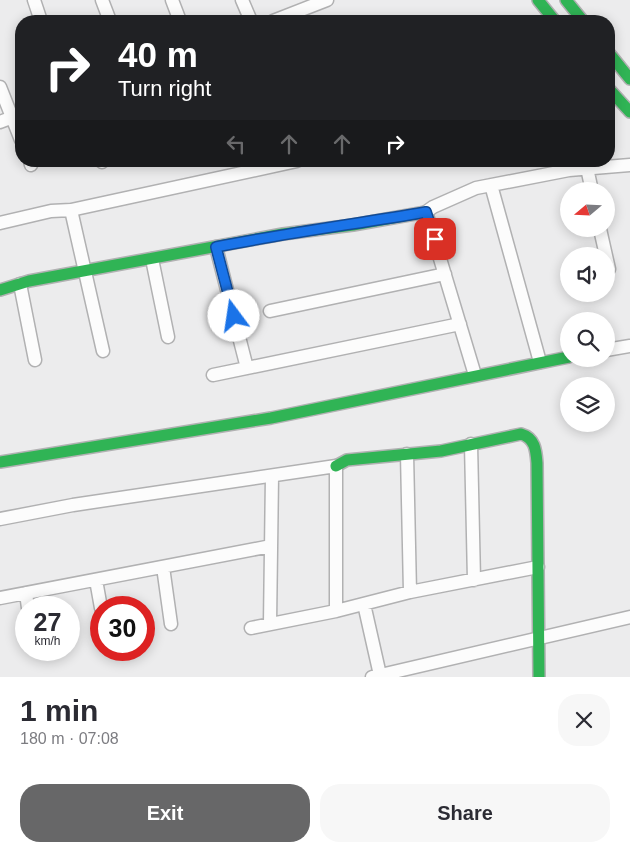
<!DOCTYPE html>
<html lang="en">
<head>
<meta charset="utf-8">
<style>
	:root { --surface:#fff; --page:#f7f7f7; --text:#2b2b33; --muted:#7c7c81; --accent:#676768 }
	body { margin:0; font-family:Helvetica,sans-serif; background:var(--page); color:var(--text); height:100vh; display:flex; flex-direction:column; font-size:19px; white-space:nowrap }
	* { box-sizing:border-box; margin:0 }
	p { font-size:16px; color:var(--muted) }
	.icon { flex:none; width:28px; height:28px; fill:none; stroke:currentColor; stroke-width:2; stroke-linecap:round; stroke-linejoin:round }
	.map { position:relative; height:677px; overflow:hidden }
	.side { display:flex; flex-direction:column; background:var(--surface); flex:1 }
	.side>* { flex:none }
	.top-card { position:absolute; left:15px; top:15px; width:600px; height:152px; border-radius:20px; box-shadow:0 2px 12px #0003; background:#202124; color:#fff; overflow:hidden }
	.needle { width:32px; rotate:251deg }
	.fabs { position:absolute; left:560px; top:182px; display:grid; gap:10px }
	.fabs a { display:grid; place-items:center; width:55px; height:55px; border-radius:50%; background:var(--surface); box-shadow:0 2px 12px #0003; font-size:25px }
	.speed { position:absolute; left:15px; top:596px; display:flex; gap:10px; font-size:25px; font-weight:700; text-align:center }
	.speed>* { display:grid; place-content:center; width:65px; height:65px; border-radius:50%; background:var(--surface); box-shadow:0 2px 12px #0003; line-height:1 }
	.speed small { font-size:12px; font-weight:400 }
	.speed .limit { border:8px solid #d22; background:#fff; color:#111 }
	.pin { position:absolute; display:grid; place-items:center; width:42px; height:42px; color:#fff; margin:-21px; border-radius:10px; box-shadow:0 2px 8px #0006 }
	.me { position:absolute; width:55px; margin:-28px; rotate:346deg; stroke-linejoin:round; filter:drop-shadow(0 0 4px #0008) }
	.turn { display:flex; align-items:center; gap:18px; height:105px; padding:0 20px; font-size:22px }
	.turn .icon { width:65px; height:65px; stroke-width:2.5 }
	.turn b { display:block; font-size:35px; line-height:42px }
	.lanes { display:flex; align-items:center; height:48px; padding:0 20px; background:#0003; justify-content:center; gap:25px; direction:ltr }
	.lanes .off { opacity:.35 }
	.round { display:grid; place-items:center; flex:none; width:52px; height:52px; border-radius:20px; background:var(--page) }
	.headline { display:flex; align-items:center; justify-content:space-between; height:85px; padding:0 20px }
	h1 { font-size:30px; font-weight:800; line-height:38px }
	.cta { display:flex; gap:10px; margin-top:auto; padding:10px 20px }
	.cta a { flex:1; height:58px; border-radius:20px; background:var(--accent); color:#fff; font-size:20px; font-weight:800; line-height:58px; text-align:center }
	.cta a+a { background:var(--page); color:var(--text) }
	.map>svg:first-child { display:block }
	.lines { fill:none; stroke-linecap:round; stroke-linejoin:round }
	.street-casing { stroke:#b1b1b2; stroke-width:15 }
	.fast-casing { stroke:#b1b1b2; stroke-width:14 }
	.street { stroke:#fcfcfc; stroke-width:12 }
	.fast { stroke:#30b455; stroke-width:11 }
	.route-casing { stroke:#114b97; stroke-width:12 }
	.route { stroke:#1a73e8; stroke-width:9 }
</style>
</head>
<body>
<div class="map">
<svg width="630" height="677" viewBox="0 0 630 677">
	<rect width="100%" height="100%" fill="#ececed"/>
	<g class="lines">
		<defs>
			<path id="street" d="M34,0L41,21
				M102,0L110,21
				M172,0L180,21
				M242,0L251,21
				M273,21L327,0
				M0,87L21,140
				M0,122L21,114
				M30,161L31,165
				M101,161L102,162
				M587,168L592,191
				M491,185L540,362
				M71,210L103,351
				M0,223L51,211L71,210L297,161
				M600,229L609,269
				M216,247L247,368
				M152,259L168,337
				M20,284L35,360
				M270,311L445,274
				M606,350L630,346
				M213,375L460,324
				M475,375L426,212L433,207L476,188L569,170L630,165
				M471,444L474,580
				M407,454L410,592
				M0,519L73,505L336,466V611L251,628
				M163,567L171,624
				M96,580L101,608
				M26,593L28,608
				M0,598L271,546
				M364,604L380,675
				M336,611L410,592L538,567
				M270,624L272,476
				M372,677L630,617"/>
			<path id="fast" d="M538,0L555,21
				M566,0L583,21
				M609,53L630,79
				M609,89L630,112
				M0,290L29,281L283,234L353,225L426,212
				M0,462L271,418L569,357
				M336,466L347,460L441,451L521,434C535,438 536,450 537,463L539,677"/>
		</defs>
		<!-- street casing -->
		<use href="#street" class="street-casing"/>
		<!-- fast casing -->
		<use href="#fast" class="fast-casing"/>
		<!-- street -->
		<use href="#street" class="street"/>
		<!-- fast -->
		<use href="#fast" class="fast"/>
	</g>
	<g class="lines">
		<defs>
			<path id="route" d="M234,316L216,247C286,233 356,224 426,212L435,239"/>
		</defs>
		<!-- route casing -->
		<use href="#route" class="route-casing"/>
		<!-- route -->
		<use href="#route" class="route"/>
	</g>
</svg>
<div class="fabs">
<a><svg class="needle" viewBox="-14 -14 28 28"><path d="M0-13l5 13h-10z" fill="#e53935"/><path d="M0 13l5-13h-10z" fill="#7c7c81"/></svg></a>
<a><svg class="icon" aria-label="sound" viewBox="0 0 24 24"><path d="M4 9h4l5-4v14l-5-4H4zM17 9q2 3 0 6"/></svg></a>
<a><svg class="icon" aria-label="search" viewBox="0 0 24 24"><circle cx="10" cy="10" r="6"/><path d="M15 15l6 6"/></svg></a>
<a><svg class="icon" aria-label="layers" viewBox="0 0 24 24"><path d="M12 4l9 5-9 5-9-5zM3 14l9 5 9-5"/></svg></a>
</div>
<div class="speed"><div>27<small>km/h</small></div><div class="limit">30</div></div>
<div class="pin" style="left:435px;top:239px;background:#d93025"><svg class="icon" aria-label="arrive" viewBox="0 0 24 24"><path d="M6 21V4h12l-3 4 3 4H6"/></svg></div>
<svg class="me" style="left:234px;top:316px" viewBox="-20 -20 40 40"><circle r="19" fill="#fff"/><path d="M0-13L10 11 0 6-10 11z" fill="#1a73e8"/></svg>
<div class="top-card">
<div class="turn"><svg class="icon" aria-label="right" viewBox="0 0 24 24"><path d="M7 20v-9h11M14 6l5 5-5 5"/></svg><div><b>40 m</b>Turn right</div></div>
<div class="lanes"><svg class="icon off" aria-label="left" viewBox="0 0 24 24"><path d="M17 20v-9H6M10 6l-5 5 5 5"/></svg><svg class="icon off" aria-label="ahead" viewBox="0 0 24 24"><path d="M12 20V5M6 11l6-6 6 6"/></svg><svg class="icon off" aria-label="ahead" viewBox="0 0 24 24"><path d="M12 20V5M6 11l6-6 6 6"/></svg><svg class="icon" aria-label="right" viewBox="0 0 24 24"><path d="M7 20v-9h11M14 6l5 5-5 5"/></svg></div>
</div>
</div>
<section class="side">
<div class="headline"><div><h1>1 min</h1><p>180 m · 07:08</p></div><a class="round"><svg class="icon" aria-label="close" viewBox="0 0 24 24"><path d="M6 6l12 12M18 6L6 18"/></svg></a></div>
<div class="cta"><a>Exit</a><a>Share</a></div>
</section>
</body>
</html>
